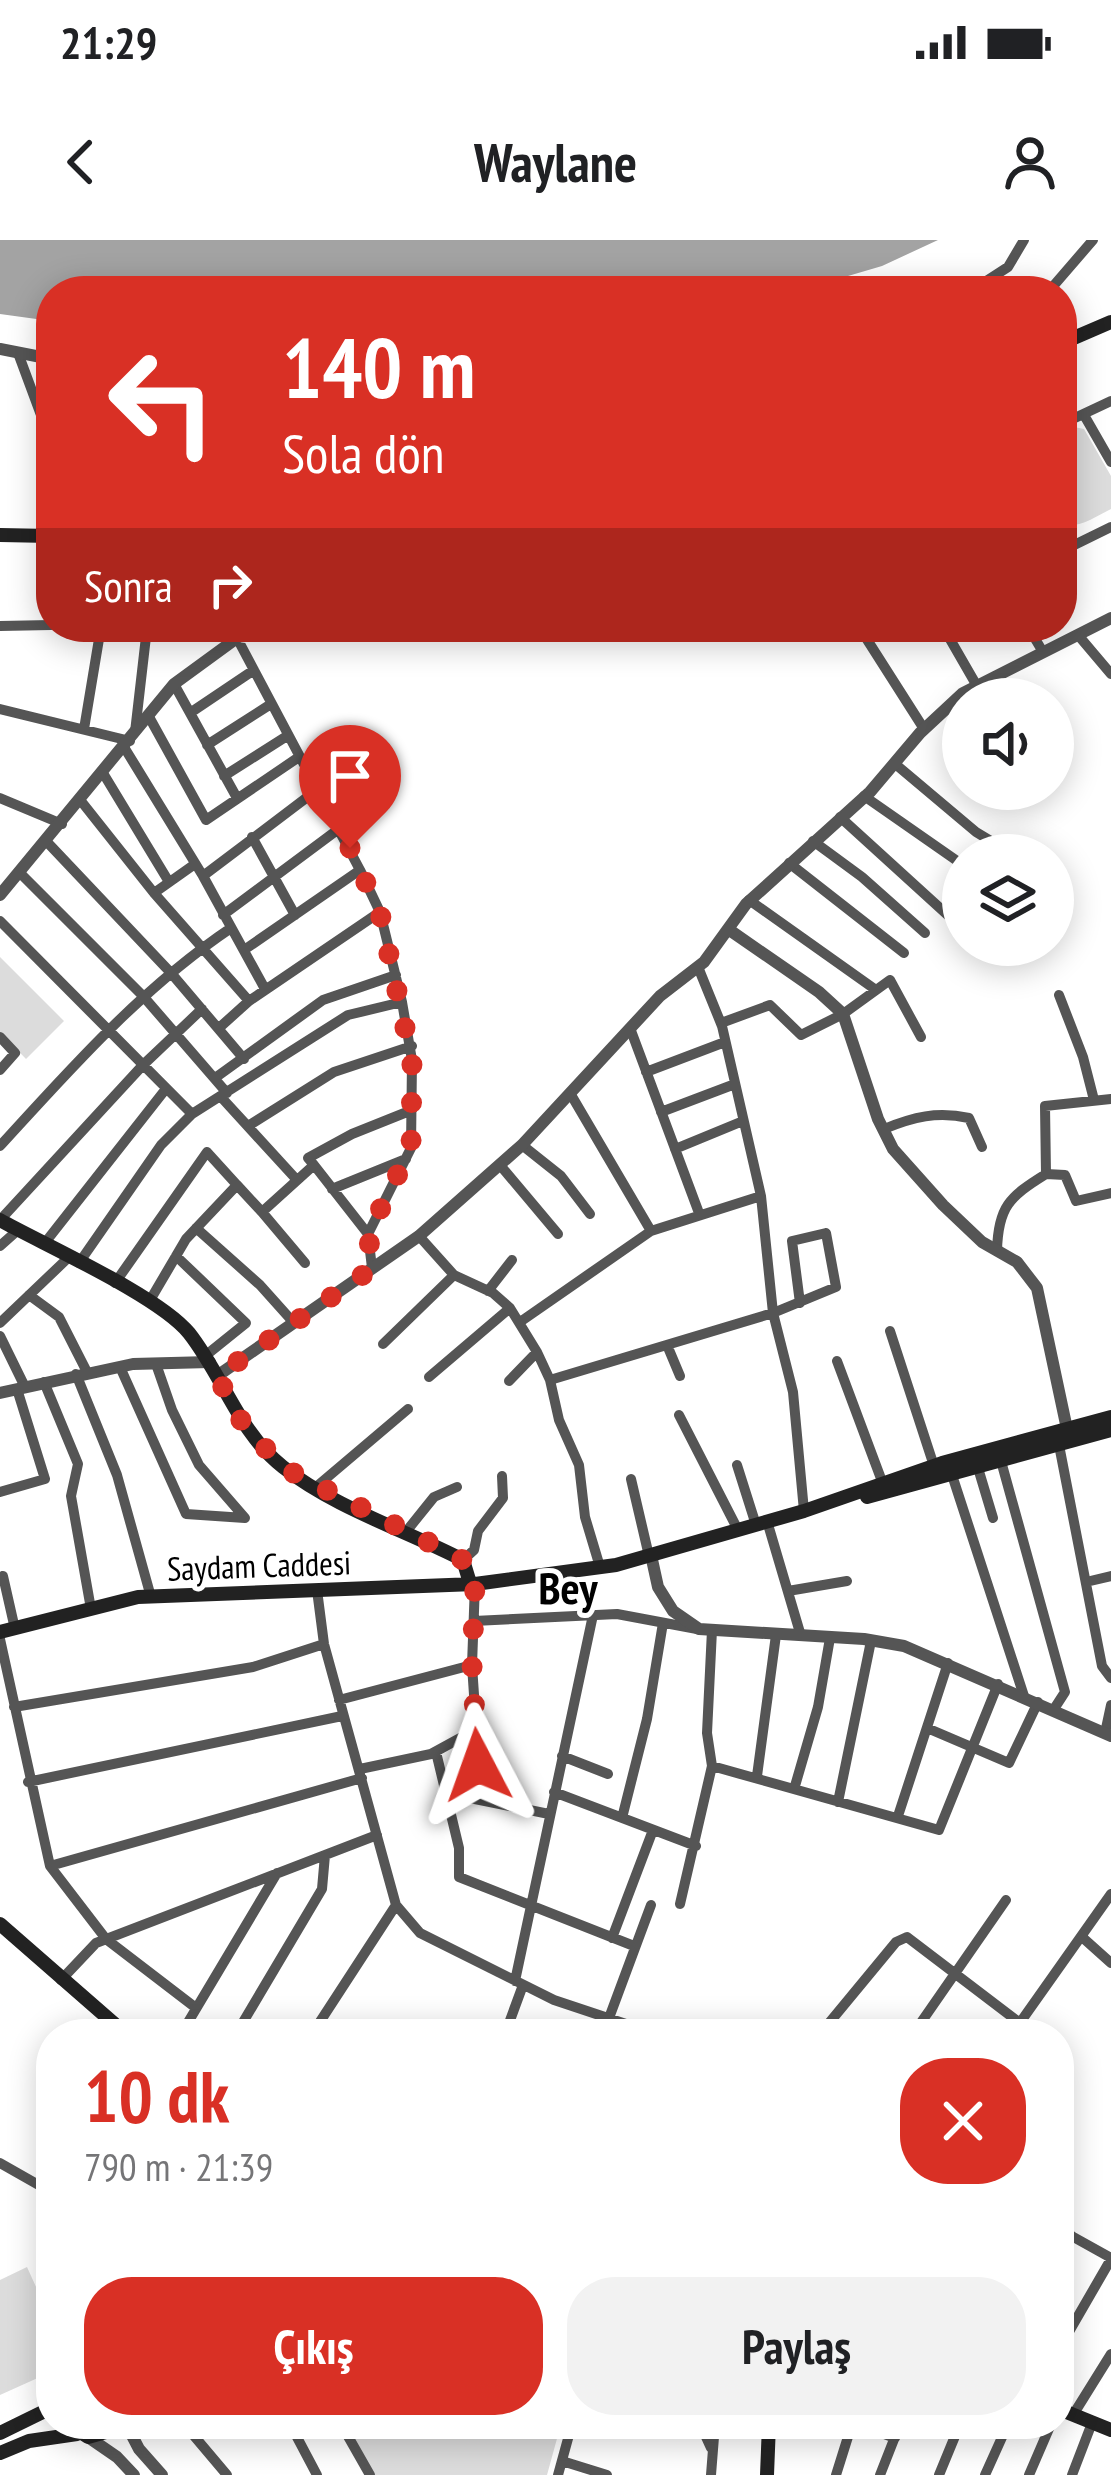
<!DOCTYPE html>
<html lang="tr">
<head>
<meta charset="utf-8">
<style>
	:root { --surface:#fff; --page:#f2f2f2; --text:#202124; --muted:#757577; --accent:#d93025 }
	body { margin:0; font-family:"PT Sans Narrow",sans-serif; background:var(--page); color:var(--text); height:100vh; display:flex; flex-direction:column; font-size:45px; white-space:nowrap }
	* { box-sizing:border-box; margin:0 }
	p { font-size:39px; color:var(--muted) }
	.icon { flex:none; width:66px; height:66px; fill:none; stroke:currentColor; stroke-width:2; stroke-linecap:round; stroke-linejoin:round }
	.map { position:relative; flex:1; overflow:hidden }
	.side { position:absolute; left:36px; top:1779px; width:1038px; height:420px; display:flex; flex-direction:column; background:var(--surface); border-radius:48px; box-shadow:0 6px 30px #0003 }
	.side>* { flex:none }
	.banner { position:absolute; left:36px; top:36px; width:1041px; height:366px; border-radius:48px; box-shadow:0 6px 30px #0003; background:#d93025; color:#fff; overflow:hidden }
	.fabs { position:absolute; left:942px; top:438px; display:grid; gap:24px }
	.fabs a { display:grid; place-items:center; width:132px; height:132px; border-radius:50%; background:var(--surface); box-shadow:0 6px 30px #0003; font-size:60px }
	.pin { position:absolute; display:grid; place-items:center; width:102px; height:102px; color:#fff; margin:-123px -51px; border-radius:50% 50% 50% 0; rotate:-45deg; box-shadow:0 0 12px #0007 }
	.pin .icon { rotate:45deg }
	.me { position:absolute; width:132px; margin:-66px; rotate:356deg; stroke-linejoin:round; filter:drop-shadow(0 0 9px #0008) }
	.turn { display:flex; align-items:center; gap:42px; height:252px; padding:0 48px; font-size:54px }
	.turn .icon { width:156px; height:156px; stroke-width:2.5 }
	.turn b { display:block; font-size:84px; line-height:102px }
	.then { display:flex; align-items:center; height:114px; padding:0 48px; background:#0003; gap:24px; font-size:45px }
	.round { display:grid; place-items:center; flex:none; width:126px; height:126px; border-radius:48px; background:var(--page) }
	.headline { display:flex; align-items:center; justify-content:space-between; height:204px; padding:0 48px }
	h1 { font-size:72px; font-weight:700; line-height:90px; color:var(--accent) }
	.button { display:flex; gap:24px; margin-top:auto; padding:24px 48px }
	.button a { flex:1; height:138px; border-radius:48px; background:var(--accent); color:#fff; font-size:48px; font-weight:700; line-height:138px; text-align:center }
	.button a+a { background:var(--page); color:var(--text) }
	.status { display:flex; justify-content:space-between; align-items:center; height:84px; padding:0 60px; background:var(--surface); direction:ltr }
	.status svg { height:33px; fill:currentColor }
	header { display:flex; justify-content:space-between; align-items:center; height:156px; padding:0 48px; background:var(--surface); font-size:54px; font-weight:700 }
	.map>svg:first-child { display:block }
	.green { fill:#dcdcdc }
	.water { fill:#a3a3a3 }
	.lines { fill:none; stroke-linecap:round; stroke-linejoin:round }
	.minor { stroke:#555; stroke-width:10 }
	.tertiary { stroke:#555; stroke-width:12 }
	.secondary { stroke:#222; stroke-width:14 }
	.route { stroke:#d93025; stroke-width:21; stroke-dasharray:0 37.8 }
	.labels { text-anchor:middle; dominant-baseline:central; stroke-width:10; stroke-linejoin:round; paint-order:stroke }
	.street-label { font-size:33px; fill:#000; stroke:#fff }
	.district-label { font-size:45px; font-weight:bold; fill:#000; stroke:#fff }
</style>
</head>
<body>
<div class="status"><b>21:29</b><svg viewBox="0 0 49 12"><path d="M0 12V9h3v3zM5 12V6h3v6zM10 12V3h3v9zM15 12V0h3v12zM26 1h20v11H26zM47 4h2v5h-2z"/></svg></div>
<header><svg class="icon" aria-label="back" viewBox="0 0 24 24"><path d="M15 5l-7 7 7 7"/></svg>Waylane<svg class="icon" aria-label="person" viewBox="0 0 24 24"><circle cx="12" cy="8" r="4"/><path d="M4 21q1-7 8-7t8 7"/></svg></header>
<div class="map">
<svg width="1111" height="2235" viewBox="0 0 1111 2235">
	<rect width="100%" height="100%" fill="#fff"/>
	<!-- green -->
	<path class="green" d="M1074,187L1084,189L1111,236V269C1095,277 1080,288 1062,285V193Z
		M0,717L64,781L26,819L0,792Z
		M27,2027L51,2080V2132L0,2155V2040Z
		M341,2184H561L547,2235H370Z"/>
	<!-- water -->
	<path class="water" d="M0,0H938L882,26L797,51H51V81L0,74Z"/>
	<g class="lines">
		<!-- minor -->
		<path class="minor" d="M971,51L1008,27L1024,0
			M1049,51L1093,0
			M18,113L51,202
			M1084,175L1111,222
			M1062,184L1111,161
			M1062,311L1111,287
			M0,386L51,385
			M327,387L237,398L360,630L380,672L402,762L412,820L411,908L368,994L372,1028
			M859,387L924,489
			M943,387L977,446
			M1028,387L1043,412
			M1078,395L1111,434
			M174,444L237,558
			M0,469L130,501
			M190,473L254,430
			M148,475L206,580L299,517
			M84,489L101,387
			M135,492L147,388
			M207,505L271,464
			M124,507L203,636L265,749
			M894,523L976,592L1014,615
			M103,533L169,642
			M224,536L287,496
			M864,556L963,625
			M0,558L62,584
			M81,561L154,653L249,761
			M840,577L963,689
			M252,597L295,675
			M813,601L862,637L925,693
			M47,602L171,733L244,819
			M789,623L904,713
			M20,633L143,756L227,853
			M203,636L318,549
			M154,653L195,624
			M749,660L876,750
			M223,675L340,588
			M0,681L192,874
			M244,710L360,630
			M698,727L722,786L761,956L773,1073L793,1152L804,1271
			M1059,755L1083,817L1094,860
			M721,783L770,765L801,795L843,774L890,740L921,797
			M219,788L249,761L380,672
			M630,788L699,973
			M0,797L15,813L0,830
			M646,832L725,802
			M215,838L323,760L396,735
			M570,853L651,991
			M221,857L296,939
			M661,872L735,844
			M248,886L334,832L412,806
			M884,889C913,877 937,871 969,878L982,907
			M522,905L561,936L590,974
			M0,906C72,827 142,748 231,688
			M675,909L743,881
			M314,925L368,994
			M500,925L558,994
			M1046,934L1065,935L1076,961L1111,953
			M332,949L406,919
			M262,972L305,1023
			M0,980L143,825L202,769
			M196,988L260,1045L294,1083
			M419,996L454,1035L493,1053L510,1068L537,1112L550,1140L559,1180L579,1225L585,1277L600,1327
			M44,1004L165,850
			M0,1006L18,990
			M997,1011C998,967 1009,957 1046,934L1045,866L1111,859
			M176,1016L246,1083L205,1116
			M79,1023L161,905L192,874L348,775L402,762
			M115,1043L207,912L237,945
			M488,1051L512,1020
			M29,1055L59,1077L87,1132
			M149,1062L186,999L237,945L262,972L314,925L308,918L352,894L412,870
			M520,1082L651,991L761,956
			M0,1083L69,1017
			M890,1091L934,1226
			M0,1096L25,1147
			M383,1104L454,1035
			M667,1105L680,1136
			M837,1121L883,1244
			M156,1124L172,1170L199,1225L245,1278
			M120,1127L186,1274L245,1278
			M76,1134L117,1235L151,1357
			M429,1137L510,1068
			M550,1140L773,1073L836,1047L826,993L792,1001L800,1063
			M509,1141L537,1112
			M44,1142L78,1224L71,1256L91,1369
			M679,1175L738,1290
			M1059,1205L1102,1426L1111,1438
			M1001,1221L1065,1452L1054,1469
			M737,1225L756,1285
			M978,1228L993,1278
			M952,1235L1024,1456
			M631,1239L649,1316
			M316,1247L408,1169
			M0,1252L45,1239L17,1149
			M767,1281L801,1396
			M405,1293L434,1257L457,1247
			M463,1320L474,1310L478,1291L503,1258L502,1236
			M3,1336L15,1389
			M1086,1342L1111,1336
			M475,1344L472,1425L481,1559
			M317,1350L324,1404L396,1665L420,1693L554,1760L656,1794
			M788,1351L847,1341
			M474,1381L617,1374L697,1389
			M0,1399L50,1626L106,1699L196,1768
			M339,1460L472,1425
			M14,1467L253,1427L324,1404
			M927,1488L1009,1523L1038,1462
			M1105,1493L1111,1465
			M436,1512L459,1608V1637L634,1706
			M562,1516L608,1534
			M712,1526L939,1590L998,1444
			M360,1529L431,1514L475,1490
			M757,1536L776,1395
			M28,1542L342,1476
			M795,1546L818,1467L830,1398
			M554,1552L696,1606
			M445,1553L549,1574
			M838,1562L871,1401
			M898,1576L948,1423
			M622,1578L647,1479L663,1383
			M50,1626L362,1538
			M680,1664L712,1526L707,1493L712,1390
			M1082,1697L1111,1723
			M612,1698L653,1590
			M61,1740L96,1703L377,1595
			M515,1741L593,1375
			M609,1778L651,1665
			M181,1794L277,1633
			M236,1794L322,1649L325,1615
			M312,1794L396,1665
			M505,1794L523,1745
			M820,1794L896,1702L907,1697L1020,1783
			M913,1794L1006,1660
			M1012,1794L1111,1654
			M0,1923L51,1952
			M1059,1989L1111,2018
			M1059,2017L1072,1996
			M1059,2109L1111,2019
			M1073,2175L1111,2114
			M184,2184L227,2235
			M290,2184L317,2235
			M341,2184L370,2235
			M700,2184L711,2208
			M858,2184L895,2198
			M562,2221L607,2235
			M558,2235L572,2184
			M711,2235L715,2184
			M836,2235L852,2184
			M880,2235L900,2184
			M939,2235L960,2184
			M985,2235L1008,2184
			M1029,2235L1051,2184
			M1072,2235L1092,2183"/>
		<!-- tertiary -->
		<path class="tertiary" d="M0,109L51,119
			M0,655L174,444L237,398L231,387
			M728,689L819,752L843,774L878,879L893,909L943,965L982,1002L1017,1022L1037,1048L1067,1189
			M217,1136L419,996L522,905L660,756L704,722L746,664L870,552L920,493L963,453L1111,378
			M0,1153L133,1124L210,1122
			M651,1315L658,1347L673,1371L699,1389L864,1399L904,1406L1111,1496
			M126,2184L139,2209L162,2235
			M88,2197L117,2217L134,2235"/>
		<!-- secondary -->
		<path class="secondary" d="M1062,103L1111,82
			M0,295L51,296
			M0,980C45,1005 159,1056 189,1093C223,1136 239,1193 283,1227C335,1268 405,1290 463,1320L470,1343
			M867,1257L1111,1190
			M0,1392L138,1357L475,1344L616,1325L804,1271L942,1223L1111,1177
			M0,1684L126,1794
			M1059,2169L1111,2190
			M68,2184L88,2197L106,2192L113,2184
			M0,2193L51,2168
			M0,2213L29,2201L77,2194
			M767,2235L769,2184"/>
	</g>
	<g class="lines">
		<!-- route -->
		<path class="route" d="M350,608L380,673L412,820L411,908L368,994L373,1028L217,1136L240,1179L282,1227L463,1320L470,1343L475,1344L472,1425L478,1525"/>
	</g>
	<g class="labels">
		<!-- street labels -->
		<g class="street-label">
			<text transform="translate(259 1325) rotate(-2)">Saydam Caddesi</text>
		</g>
		<!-- district labels -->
		<g class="district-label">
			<text x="568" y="1347">Bey</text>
		</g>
	</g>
</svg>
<div class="fabs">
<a><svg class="icon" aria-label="sound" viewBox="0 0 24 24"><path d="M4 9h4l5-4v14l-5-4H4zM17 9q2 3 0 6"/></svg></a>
<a><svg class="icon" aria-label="layers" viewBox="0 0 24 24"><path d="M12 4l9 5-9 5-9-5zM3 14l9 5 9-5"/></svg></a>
</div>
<div class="pin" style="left:350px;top:608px;background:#d93025"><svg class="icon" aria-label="arrive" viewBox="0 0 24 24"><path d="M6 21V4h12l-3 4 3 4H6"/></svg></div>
<svg class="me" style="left:478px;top:1525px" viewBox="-20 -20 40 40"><path d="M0-17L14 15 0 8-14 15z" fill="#d93025" stroke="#fff" stroke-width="4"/></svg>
<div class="banner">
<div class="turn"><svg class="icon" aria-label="left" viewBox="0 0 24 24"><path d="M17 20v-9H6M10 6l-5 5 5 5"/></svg><div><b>140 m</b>Sola dön</div></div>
<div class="then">Sonra<svg class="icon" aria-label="right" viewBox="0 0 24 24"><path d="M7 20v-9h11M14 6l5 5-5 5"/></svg></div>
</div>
<section class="side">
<div class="headline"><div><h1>10 dk</h1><p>790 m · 21:39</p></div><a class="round" style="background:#d93025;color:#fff"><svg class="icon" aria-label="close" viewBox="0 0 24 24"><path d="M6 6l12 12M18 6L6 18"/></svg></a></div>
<div class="button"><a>Çıkış</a><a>Paylaş</a></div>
</section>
</div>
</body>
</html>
